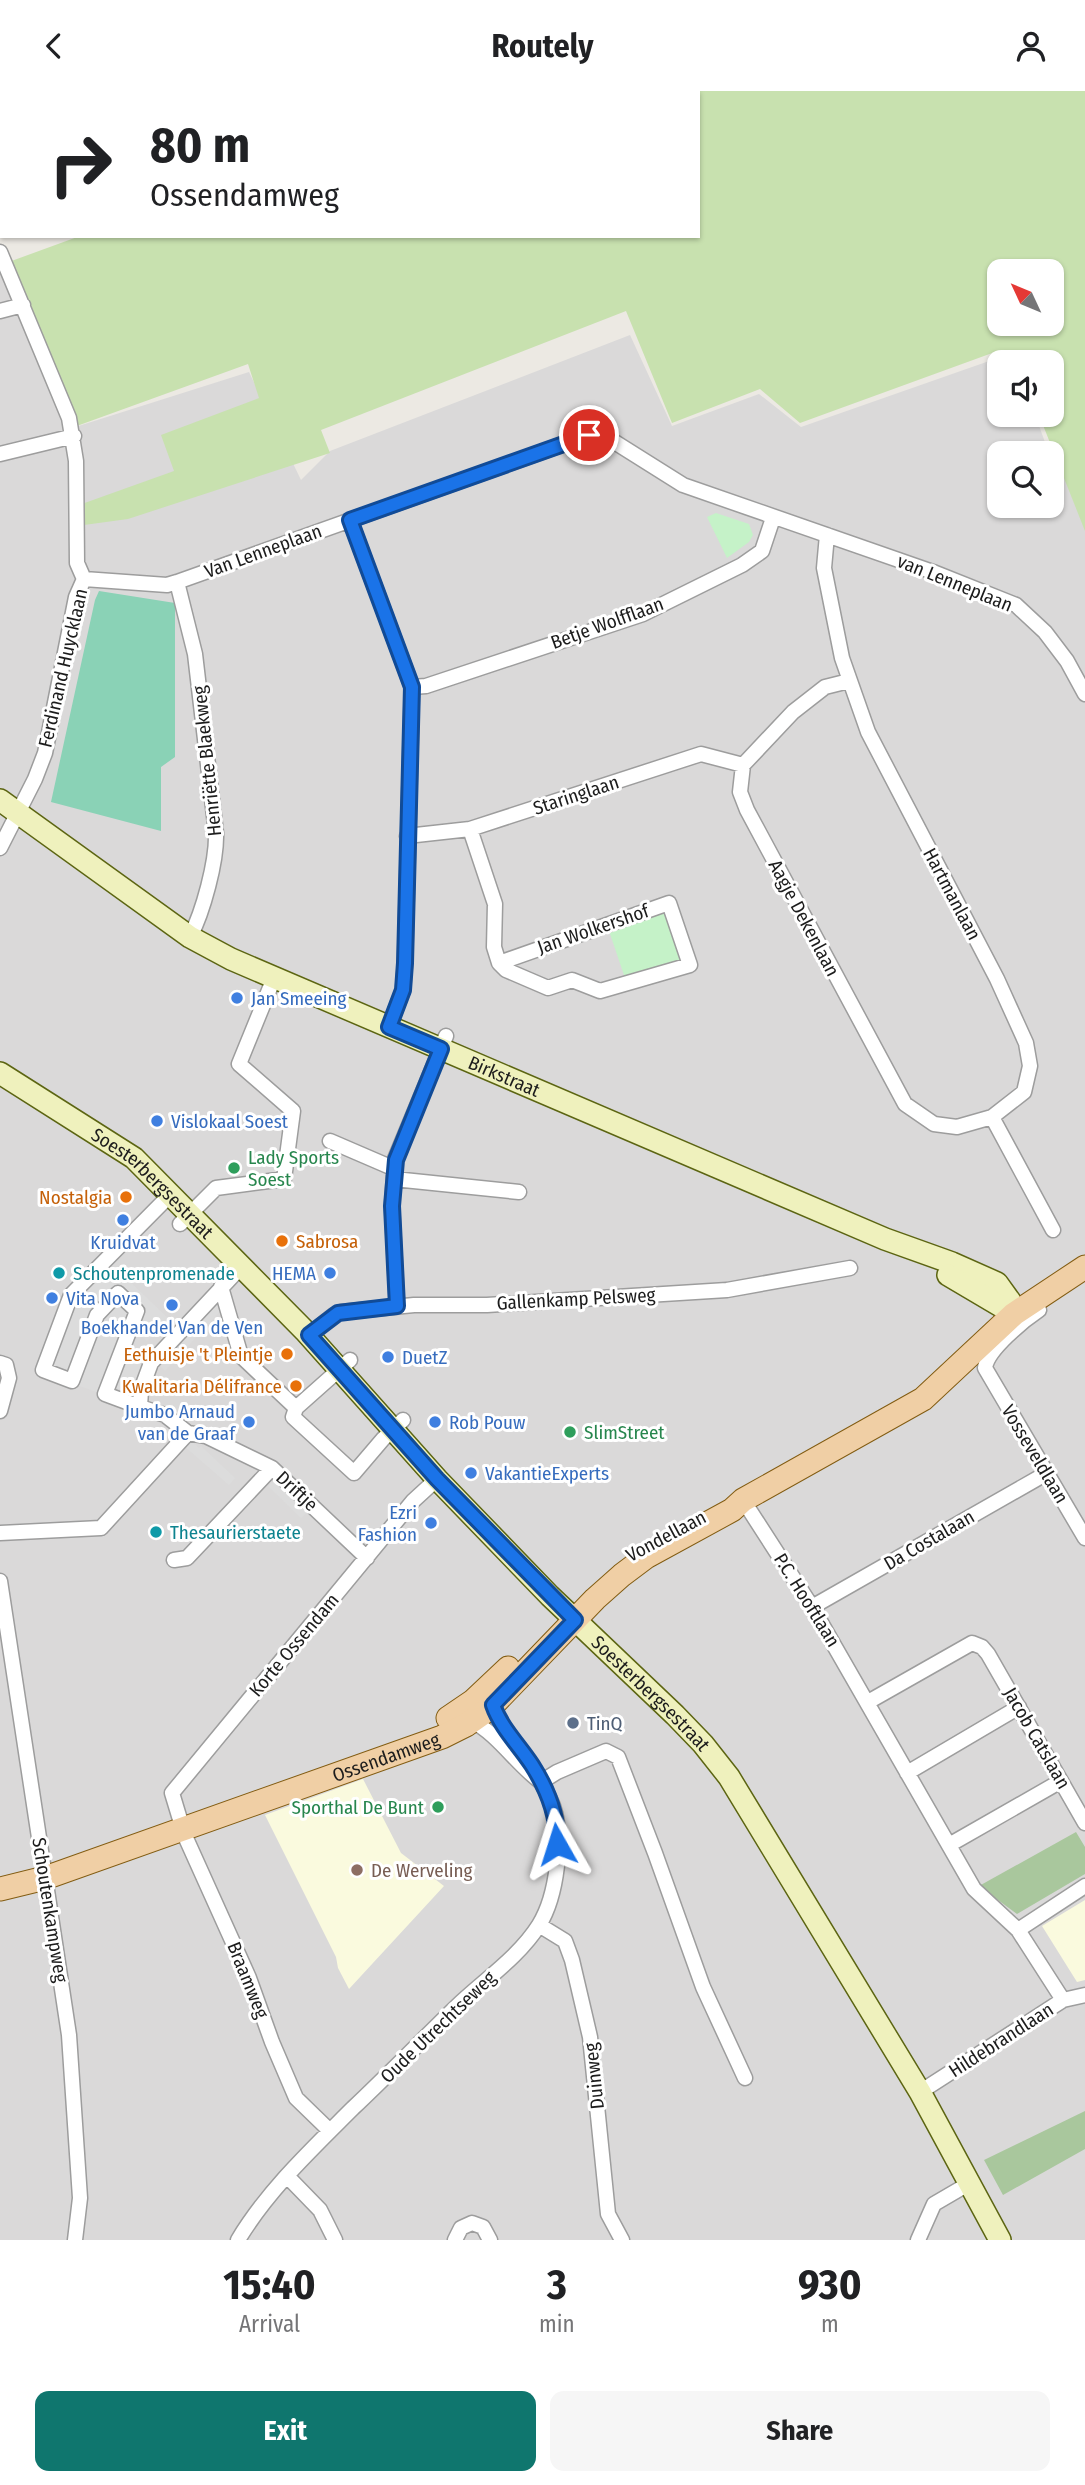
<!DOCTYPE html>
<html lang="en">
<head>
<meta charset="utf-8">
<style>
	:root { --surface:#fff; --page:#f6f6f6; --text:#202124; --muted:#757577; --accent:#0f766e }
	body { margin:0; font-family:"Fira Sans Condensed",sans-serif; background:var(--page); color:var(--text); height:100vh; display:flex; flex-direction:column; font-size:26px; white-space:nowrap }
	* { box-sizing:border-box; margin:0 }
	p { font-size:23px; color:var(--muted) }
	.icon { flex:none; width:38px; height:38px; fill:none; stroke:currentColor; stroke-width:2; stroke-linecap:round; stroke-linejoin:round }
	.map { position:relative; height:2149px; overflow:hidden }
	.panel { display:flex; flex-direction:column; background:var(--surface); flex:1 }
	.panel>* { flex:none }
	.top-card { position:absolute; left:0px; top:0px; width:700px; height:147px; box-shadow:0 2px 5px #0004; background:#fff; color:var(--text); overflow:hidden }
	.needle { width:46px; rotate:314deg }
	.controls { position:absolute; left:987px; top:168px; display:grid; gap:14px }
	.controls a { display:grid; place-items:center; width:77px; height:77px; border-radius:14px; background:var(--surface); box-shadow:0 2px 5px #0004; font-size:35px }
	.pin { position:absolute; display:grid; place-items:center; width:60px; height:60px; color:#fff; margin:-30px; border:4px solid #fff; border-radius:50%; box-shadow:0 2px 7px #0007 }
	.me { position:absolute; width:77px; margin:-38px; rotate:354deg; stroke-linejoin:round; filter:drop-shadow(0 0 5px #0008) }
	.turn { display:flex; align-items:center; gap:24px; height:147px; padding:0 35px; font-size:32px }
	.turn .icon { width:91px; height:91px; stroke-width:2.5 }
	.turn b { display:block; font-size:49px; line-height:60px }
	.eta { display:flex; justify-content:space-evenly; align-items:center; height:119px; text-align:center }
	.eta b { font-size:42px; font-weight:700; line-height:49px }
	.button { display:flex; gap:14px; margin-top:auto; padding:14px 35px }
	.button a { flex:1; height:80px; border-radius:14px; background:var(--accent); color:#fff; font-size:28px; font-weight:700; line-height:80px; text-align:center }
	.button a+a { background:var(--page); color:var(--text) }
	header { display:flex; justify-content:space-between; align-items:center; height:91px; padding:0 35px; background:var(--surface); font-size:32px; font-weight:700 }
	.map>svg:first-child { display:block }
	.residential { fill:#dad9d9 }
	.education { fill:#fafade }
	.grass { fill:#c8e1af; fill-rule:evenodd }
	.forest { fill:#a9c79d }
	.park { fill:#c5f2c8 }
	.pitch { fill:#8ad2b6 }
	.parking { fill:#dcdcdc }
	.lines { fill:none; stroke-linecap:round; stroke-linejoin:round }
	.street-casing { stroke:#9d9d9d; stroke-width:17 }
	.secondary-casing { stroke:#5c6512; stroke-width:24 }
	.primary-casing { stroke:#825c12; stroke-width:25 }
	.street { stroke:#fff; stroke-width:14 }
	.secondary { stroke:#eff1bd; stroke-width:21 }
	.primary { stroke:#f0cfa5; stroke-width:23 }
	.route-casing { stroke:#114b97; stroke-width:18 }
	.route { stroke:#1a73e8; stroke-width:12 }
	.shop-dot { fill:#3f7fe0; stroke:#fff; stroke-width:2.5 }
	.leisure-dot { fill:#2e9e5b; stroke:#fff; stroke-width:2.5 }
	.food-dot { fill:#e8710a; stroke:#fff; stroke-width:2.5 }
	.culture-dot { fill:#0f9aa8; stroke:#fff; stroke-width:2.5 }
	.service-dot { fill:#5c6f8a; stroke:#fff; stroke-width:2.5 }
	.education-dot { fill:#8d6e63; stroke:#fff; stroke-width:2.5 }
	.labels { text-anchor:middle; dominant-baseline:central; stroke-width:6; stroke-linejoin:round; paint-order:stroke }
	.street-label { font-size:19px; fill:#1c1c1c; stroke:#fff }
	.shop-label { font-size:19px; fill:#366cbe; stroke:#fff; text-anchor:start }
	.leisure-label { font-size:19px; fill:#27864d; stroke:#fff; text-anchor:start }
	.food-label { font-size:19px; fill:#c56008; stroke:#fff; text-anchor:end }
	.culture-label { font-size:19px; fill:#0d838f; stroke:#fff; text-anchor:start }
	.service-label { font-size:19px; fill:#4e5e75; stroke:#fff; text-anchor:start }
	.education-label { font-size:19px; fill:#785e54; stroke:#fff; text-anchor:start }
</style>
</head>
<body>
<header><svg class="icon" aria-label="back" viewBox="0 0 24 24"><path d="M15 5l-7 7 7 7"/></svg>Routely<svg class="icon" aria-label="person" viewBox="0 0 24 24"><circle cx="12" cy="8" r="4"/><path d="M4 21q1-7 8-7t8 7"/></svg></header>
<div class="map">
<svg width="1085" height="2149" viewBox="0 0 1085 2149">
	<rect width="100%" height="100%" fill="#ece9e3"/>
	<!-- residential -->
	<path class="residential" d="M0,161L69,338L249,281L301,389L330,360L630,244L672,335L759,303L801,336L1012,262L1015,271H999V324H1035L1049,362H999V415H1052V369L1056,379L1077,352L1085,371V2149H0Z"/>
	<!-- education -->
	<path class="education" d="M363,1688L401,1762L444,1795L349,1898L338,1877L336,1866L265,1724Z
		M1085,1809V1889L1077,1891L1042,1835Z"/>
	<!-- grass -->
	<path class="grass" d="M147,0H1085V440L1039,324H1052V271H1018L1013,260L995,261L800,332L760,298L672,332L626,220L321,339L330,362L128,428L84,434L79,414L174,380L161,344L259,307L248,273L74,336L6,172L80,145H698V2ZM999,180H1052V233H999Z"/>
	<!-- forest -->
	<path class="forest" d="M1076,1741L1085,1756V1783L1017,1823L979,1795Z
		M1085,2020V2058L1003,2104L984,2069Z"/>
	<!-- park -->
	<path class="park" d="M716,422L749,433L753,444L749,451L727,467L707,426Z
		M666,818L685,871L627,893L608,837Z"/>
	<!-- pitch -->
	<path class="pitch" d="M99,500L175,512V666L161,676V740L51,711L95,509Z"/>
	<!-- parking -->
	<path class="parking" d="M100,1166L115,1181L109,1187L116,1195L125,1186L169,1228L147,1250L136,1239L125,1267L144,1274L133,1303L114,1296L99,1302L77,1294L75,1298L35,1283L65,1203Z
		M218,1208L225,1215L165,1280L157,1272Z
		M189,1348L199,1357L201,1355L235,1387L229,1394L183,1354Z
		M274,1389L307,1421L301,1427L268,1395Z"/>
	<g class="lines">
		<defs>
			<path id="street" d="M0,161L69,327L76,370L77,472L84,488L76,506L45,662L35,688L0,757
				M0,220L23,214
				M0,363L74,345
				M350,429L412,596L405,872L403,899L389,936
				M827,444L824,477L842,567L868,641L997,888L1026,952L1030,975L1024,1001L992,1026L957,1036L934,1033L905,1013L747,719L740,701L743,674L793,621L825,596L849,590
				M84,488L167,494L177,491L589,344L613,350L683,394L933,481L1016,514L1045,541L1067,570L1085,603
				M177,491L195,563L216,742C217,770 203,821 190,846
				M412,596L426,595L643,523L742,474L762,460L773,427
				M470,738L495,813L494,856L499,872L669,812L690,874L600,900L572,889L548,897L506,879L499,872
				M407,745L470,738L701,663L743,674
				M992,1026L1053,1139
				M330,1050L395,1078
				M394,1088L519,1101
				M170,1104L71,1204L43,1279L72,1290L97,1224L118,1202L137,1220L105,1303L140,1316L141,1299L151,1272L241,1176
				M180,1133L216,1097L284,1088L293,1020L239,973L274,887
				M221,1196L241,1265L296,1317L293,1326L354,1382L383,1348L403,1329
				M397,1215L392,1115L395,1068L446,945
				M1039,1219C1024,1229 987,1259 985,1277L1085,1447
				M309,1244L334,1224L341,1221L414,1214H487L727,1199L850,1177
				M0,1272L6,1274L9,1287L0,1320
				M140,1316L165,1324L188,1342L206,1345L272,1377L367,1467
				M296,1317L350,1269
				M743,1409L812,1516L974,1798L1018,1839L1063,1909
				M0,1442L101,1437L188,1342
				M174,1469L187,1467L272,1377
				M0,1490L69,1944L80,2107L75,2149
				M812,1516L1047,1382
				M868,1611L972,1552L982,1556L988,1563L1085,1732
				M493,1614L498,1628L537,1684
				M472,1630C499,1644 516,1673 541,1691
				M907,1682L1019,1616
				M949,1754L1061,1690
				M539,1834L565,1850L572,1869L590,1946L608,2123L622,2149
				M1018,1839L1085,1795
				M920,2001L1063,1909L1085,1904
				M330,2040L296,2007L272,1951L249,1887L185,1745L172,1702L413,1410L437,1388
				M287,2085L320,2119L335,2149
				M238,2149C268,2099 312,2058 353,2017C388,1984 421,1950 456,1916C483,1890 519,1866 539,1834C557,1805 564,1747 553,1715C550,1707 545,1699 541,1691L557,1681L606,1660L618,1666L655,1762L703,1896L745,1987
				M455,2149L461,2137L472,2132L483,2136L490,2149
				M918,2149L934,2113L970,2092"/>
			<g id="secondary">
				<path id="s1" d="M0,709L190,846L231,868L885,1148L952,1172L997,1192L1010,1210L1014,1223"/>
				<path id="s2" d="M0,982L134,1067L305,1240L437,1388L550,1505L675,1624L703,1653L729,1686L920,2001L1000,2149"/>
				<path d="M948,1184L1014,1223"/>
			</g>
			<g id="primary">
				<path d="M448,1627L473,1610L508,1577"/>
				<path id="s3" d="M0,1798L45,1787L442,1646L466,1634L490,1617L595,1508L622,1484L646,1466L732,1419L743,1409L923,1308L1014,1223L1085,1176"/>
			</g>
		</defs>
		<!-- street casing -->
		<use href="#street" class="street-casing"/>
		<!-- secondary casing -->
		<use href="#secondary" class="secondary-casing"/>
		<!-- primary casing -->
		<use href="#primary" class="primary-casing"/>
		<!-- street -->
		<use href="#street" class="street"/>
		<!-- secondary -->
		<use href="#secondary" class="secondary"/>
		<!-- primary -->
		<use href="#primary" class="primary"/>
	</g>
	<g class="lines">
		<defs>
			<path id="route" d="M557,1753C558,1724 548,1699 532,1674C519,1654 501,1637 493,1614L575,1529L437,1388L309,1244L338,1222L397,1215L392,1115L396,1069L441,958L389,936L403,899L405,872L412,596L350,429L589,344"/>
		</defs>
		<!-- route casing -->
		<use href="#route" class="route-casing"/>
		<!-- route -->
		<use href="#route" class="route"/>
	</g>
	<!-- markers -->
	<g class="shop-dot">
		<circle cx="237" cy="907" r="7"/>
		<circle cx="157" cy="1030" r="7"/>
		<circle cx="123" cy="1129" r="7"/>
		<circle cx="330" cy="1182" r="7"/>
		<circle cx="52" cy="1207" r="7"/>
		<circle cx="172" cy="1214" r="7"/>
		<circle cx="388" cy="1266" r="7"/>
		<circle cx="249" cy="1331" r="7"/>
		<circle cx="435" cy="1331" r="7"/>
		<circle cx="471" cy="1382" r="7"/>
		<circle cx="431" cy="1432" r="7"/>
	</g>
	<g class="leisure-dot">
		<circle cx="234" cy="1077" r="7"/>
		<circle cx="570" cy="1341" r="7"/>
		<circle cx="438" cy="1716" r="7"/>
	</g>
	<g class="food-dot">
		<circle cx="126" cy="1106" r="7"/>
		<circle cx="282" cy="1150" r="7"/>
		<circle cx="287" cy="1263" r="7"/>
		<circle cx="296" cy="1295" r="7"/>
	</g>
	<g class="culture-dot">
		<circle cx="59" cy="1182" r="7"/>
		<circle cx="156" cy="1441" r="7"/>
	</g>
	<circle class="service-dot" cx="573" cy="1632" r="7"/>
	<circle class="education-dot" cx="357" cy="1779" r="7"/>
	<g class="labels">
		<!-- street labels -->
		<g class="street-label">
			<text transform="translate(263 460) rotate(-20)">Van Lenneplaan</text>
			<text transform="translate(955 492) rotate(22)">van Lenneplaan</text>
			<text transform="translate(607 532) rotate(-20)">Betje Wolfflaan</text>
			<text transform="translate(63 577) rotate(-77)">Ferdinand Huycklaan</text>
			<text transform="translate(207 670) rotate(-96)">Henriëtte Blaekweg</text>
			<text transform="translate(576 704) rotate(-18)">Staringlaan</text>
			<text transform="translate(952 803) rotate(62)">Hartmanlaan</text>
			<text transform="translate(804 827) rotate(62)">Aagje Dekenlaan</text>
			<text transform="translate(593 838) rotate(-19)">Jan Wolkershof</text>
			<text stroke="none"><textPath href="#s1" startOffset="578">Birkstraat</textPath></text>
			<text stroke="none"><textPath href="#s2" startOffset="189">Soesterbergsestraat</textPath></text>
			<text transform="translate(576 1208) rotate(-3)">Gallenkamp Pelsweg</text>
			<text transform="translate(1035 1363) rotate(59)">Vosseveldlaan</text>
			<text transform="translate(297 1400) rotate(43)">Driftje</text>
			<text transform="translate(666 1445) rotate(-28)">Vondellaan</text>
			<text transform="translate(929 1449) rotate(-30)">Da Costalaan</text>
			<text transform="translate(807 1509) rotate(58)">P.C. Hooftlaan</text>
			<text transform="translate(294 1554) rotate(-50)">Korte Ossendam</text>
			<text stroke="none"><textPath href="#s2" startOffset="903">Soesterbergsestraat</textPath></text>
			<text transform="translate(1037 1647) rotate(60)">Jacob Catslaan</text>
			<text stroke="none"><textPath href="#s3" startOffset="408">Ossendamweg</textPath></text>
			<text transform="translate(50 1819) rotate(81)">Schoutenkampweg</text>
			<text transform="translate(248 1889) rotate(68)">Braamweg</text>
			<text transform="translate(438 1936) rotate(-44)">Oude Utrechtseweg</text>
			<text transform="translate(1001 1949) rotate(-33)">Hildebrandlaan</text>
			<text transform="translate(594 1985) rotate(-96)">Duinweg</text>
		</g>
		<!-- shop labels -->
		<g class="shop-label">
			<text x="251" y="907">Jan Smeeing</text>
			<text x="171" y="1030">Vislokaal Soest</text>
			<text x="123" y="1151" text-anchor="middle">Kruidvat</text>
			<text x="316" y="1182" text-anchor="end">HEMA</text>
			<text x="66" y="1207">Vita Nova</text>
			<text x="172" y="1236" text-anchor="middle">Boekhandel Van de Ven</text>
			<text x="402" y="1266">DuetZ</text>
			<text x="235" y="1320" text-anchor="end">Jumbo Arnaud<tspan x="235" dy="22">van de Graaf</tspan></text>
			<text x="449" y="1331">Rob Pouw</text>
			<text x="485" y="1382">VakantieExperts</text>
			<text x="417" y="1421" text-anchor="end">Ezri<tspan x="417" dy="22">Fashion</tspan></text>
		</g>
		<!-- leisure labels -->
		<g class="leisure-label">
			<text x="248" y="1066">Lady Sports<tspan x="248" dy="22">Soest</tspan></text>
			<text x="584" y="1341">SlimStreet</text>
			<text x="424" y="1716" text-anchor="end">Sporthal De Bunt</text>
		</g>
		<!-- food labels -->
		<g class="food-label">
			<text x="112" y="1106">Nostalgia</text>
			<text x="296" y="1150" text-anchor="start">Sabrosa</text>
			<text x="273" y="1263">Eethuisje 't Pleintje</text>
			<text x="282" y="1295">Kwalitaria Délifrance</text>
		</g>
		<!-- culture labels -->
		<g class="culture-label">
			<text x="73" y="1182">Schoutenpromenade</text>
			<text x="170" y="1441">Thesaurierstaete</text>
		</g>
		<!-- service labels -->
		<g class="service-label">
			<text x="587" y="1632">TinQ</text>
		</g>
		<!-- education labels -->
		<g class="education-label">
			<text x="371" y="1779">De Werveling</text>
		</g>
	</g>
</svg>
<div class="controls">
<a><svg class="needle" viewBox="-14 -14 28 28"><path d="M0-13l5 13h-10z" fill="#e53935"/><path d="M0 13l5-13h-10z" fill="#757577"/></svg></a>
<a><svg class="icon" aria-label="sound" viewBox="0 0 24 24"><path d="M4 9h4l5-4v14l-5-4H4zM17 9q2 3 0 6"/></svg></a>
<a><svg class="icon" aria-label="search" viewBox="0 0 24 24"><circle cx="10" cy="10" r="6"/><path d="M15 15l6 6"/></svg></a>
</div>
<div class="pin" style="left:589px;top:344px;background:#d93025"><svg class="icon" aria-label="arrive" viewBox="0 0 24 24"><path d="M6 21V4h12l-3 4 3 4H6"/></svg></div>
<svg class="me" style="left:557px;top:1753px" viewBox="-20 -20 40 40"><path d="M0-17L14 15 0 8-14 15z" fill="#1a73e8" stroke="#fff" stroke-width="4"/></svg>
<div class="top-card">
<div class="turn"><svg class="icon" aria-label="right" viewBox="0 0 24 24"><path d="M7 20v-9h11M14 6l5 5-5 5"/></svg><div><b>80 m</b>Ossendamweg</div></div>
</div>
</div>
<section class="panel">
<div class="eta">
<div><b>15:40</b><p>Arrival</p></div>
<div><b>3</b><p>min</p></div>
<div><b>930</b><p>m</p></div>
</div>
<div class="button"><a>Exit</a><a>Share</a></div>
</section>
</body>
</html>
